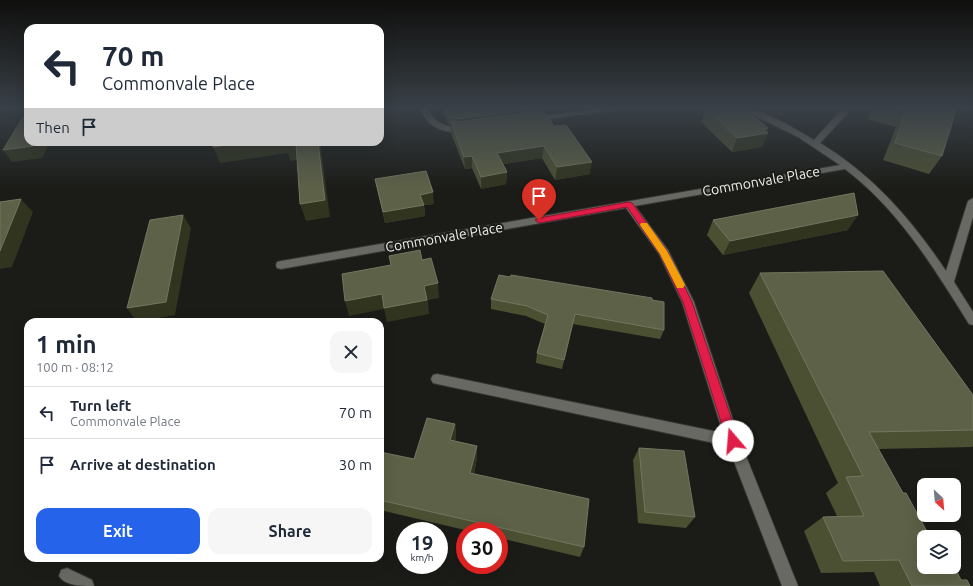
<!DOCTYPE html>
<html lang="en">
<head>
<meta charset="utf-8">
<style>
	:root { --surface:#fff; --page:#f6f6f7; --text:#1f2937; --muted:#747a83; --line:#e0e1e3; --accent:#2563eb }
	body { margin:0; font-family:Ubuntu,sans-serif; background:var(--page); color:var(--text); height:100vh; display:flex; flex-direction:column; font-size:15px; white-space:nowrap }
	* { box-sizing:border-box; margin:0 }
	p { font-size:13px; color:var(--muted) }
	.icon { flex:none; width:22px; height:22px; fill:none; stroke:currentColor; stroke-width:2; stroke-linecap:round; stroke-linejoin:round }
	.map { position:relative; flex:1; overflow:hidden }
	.side { position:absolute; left:24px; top:318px; width:360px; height:244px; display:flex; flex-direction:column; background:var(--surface); border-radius:12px; box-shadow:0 4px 16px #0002 }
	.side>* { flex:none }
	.top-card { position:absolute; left:24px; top:24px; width:360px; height:122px; border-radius:12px; box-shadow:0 4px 16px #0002; background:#fff; color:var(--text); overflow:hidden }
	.needle { width:26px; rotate:154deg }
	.buttons { position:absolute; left:917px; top:478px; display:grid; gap:8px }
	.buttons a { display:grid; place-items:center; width:44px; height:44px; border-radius:8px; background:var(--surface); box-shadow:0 4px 16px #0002; font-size:20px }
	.speed { position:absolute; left:396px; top:522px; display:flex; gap:8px; font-size:20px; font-weight:700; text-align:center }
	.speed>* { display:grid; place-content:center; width:52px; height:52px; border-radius:50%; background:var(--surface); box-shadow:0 4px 16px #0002; line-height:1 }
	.speed small { font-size:10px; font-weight:400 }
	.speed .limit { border:6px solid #d22; background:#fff; color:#111 }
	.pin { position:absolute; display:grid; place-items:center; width:34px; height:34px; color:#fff; margin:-41px -17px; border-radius:50% 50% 50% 0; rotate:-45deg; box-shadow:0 0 4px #0007 }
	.pin .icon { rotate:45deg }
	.me { position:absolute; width:44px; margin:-22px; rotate:342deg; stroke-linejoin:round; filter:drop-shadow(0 0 3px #0008) }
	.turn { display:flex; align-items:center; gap:14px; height:84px; padding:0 12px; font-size:18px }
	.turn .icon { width:52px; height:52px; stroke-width:2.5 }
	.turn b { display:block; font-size:28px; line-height:34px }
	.then { display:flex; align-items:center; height:38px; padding:0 12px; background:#0003; gap:8px; font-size:15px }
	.round { display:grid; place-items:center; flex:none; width:42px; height:42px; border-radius:12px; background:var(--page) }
	.headline { display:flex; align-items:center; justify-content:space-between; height:68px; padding:0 12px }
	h1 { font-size:24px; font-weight:700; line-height:30px }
	.button { display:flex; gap:8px; margin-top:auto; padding:8px 12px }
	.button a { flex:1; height:46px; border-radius:12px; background:var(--accent); color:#fff; font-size:16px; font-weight:700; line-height:46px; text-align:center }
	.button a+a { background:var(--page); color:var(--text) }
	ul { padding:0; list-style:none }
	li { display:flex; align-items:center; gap:12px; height:52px; padding:0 12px; border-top:1px solid var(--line) }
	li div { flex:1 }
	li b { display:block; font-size:15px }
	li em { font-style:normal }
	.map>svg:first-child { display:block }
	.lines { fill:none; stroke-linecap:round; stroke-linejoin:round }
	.minor-casing { stroke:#343532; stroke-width:2 }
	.minor { fill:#686963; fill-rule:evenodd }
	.wall { fill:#4b5033 }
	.shaded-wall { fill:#31341f }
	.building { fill:#5d6147; stroke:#737760 }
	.route { fill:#e11d48; stroke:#92132f }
	.slow { fill:#f59e0b }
	.labels { text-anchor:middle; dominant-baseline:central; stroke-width:4; stroke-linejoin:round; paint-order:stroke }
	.street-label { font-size:14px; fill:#edeeeb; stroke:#1b1c17 }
</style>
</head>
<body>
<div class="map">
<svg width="973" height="586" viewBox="0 0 973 586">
	<rect width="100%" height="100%" fill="#1b1c17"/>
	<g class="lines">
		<defs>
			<path id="minor" d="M0,107H11L7,109H0Z
				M419,107H427C433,120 441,127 457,127C462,127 465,126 469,129C466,132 462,132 457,132C438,132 426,124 419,107Z
				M609,107H627L623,109L534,121L530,119L534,117Z
				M737,107C756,105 797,130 814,140L841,110L842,107H850L848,113L820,143C873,175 912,220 946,271L968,201L973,198V217L954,282L973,312V325L969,324C934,268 899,210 845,169L635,206L668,250L694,302L740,441L798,586H782L728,446L437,384L433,383L431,379L433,375L437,374L723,433L682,302L659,254L626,208L281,269L277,268L276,265L277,262L281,261L840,165L798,137Z
				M67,568L92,580L94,586C82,586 65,586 59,576L61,570Z"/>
		</defs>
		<!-- minor casing -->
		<use href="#minor" class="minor-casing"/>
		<!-- minor -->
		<use href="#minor" class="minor"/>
	</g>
	<!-- wall -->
	<path class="wall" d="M441,107H538L539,111L554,126L590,174L555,180L542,158L503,164L507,172L506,184L481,189L472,168L465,169L451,133V125L448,124Z
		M873,107H957L942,156L929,174L883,160L896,127L867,119Z
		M706,108L768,128L762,147L732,152L701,122Z
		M375,179L434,204L424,205L425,216L385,223Z
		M713,220L848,230L723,255L707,235Z
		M760,273L973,395V446L972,447L878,449L924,567L961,580L970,586H880L874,572L821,573L804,531L823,517L837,516L826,493L838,483L749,293Z
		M491,299L652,300L664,330L660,339L573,324L562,369L536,363L537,353L545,324L526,316L491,309Z
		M455,424L456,437L455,441L477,446V458L474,474L584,547L580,557L499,538V531H469L380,510V452L414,459Z
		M639,448L695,517L686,528L638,523L633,460Z"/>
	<!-- shaded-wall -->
	<path class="shaded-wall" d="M539,108L538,115L457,126V119Z
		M768,128L765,133H768L762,147L732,152L737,138L764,129Z
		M35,142H50L42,158L12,162L3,150Z
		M248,142H287L296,143L301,159L290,161L288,153L220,163L213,147Z
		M318,142H320L330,217L306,221L300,204Z
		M544,146L542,158L497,165V153Z
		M472,156V168L465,169L464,157Z
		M592,162L590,174L555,180L557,167Z
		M507,172L506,184L481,189V177Z
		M433,192L434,204L424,205L425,216L385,223L383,212L420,195Z
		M21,199L33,212L12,267L0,269V251Z
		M183,215L191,228L175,315L137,322L127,308Z
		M858,215L848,230L723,255L730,241Z
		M438,283L439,298L428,300L429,314L387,322L384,309L349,316L345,301Z
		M575,314L573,324L562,369L564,360Z
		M455,424L456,437L451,453L450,440Z
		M477,446V458L471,485L470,473Z"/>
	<!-- building -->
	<path class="building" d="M444,107H538L539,108L457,119L448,117Z
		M712,107H742L768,128L764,129L768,133L737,138L706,108Z
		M893,107H957L942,156L895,143L906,110Z
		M543,110L554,126L566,125L592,162L557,167L544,146L497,153L507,172L481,177L472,156L464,157L451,121L457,122Z
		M28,116V142H35L33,146L3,150L23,117Z
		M214,142H248L213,147Z
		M285,142H318L325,200L300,204L296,143L285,145Z
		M426,171L433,192L420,195L424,205L383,212L375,179Z
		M854,193L858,215L730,241L713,220Z
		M21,199L0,251V202Z
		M183,215L166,302L127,308L150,220Z
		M420,250L422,260L431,258L438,283L424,286L427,300L384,308L382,294L345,301L342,274L391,265L389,256Z
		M883,271L973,395V430L869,432L903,493H906L930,537H924V567L954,566L961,580H967L970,586H912L899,560L843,561L823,517L864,516L846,477L863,476L760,273Z
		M499,275L510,277L511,275L652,298V300L664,302V330L575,314L564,360L537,353L548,315L527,306L491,299Z
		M427,418L455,424L450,440L477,446L470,473L589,499L584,547L380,500V452L414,459Z
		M639,448L684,451L695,517L645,512Z"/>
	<!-- sky -->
	<linearGradient id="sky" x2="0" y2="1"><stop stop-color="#0f0f0d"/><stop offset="0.57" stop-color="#394047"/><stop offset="1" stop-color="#394047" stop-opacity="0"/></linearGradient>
	<rect width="973" height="189" fill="url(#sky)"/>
	<!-- route -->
	<path class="route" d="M629,202L632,203L667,251L692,302L739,441L737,445L733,446L729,445L727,441L683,302L660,254L627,207L539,223L535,220L539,218Z"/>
	<!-- slow -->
	<path class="slow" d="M641,223H647L667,251L685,285L683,288H677L660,254L640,225Z"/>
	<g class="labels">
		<!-- street labels -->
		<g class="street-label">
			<text transform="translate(761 181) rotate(-10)">Commonvale Place</text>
			<text transform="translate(444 237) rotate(-10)">Commonvale Place</text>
		</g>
	</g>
</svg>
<div class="buttons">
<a><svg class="needle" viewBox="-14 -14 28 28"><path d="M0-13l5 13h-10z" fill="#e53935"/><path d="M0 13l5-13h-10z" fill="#747a83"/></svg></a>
<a><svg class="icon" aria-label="layers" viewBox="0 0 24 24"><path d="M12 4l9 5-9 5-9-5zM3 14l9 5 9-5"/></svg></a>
</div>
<div class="speed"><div>19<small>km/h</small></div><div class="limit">30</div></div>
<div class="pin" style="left:539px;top:220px;background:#d93025"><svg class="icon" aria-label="arrive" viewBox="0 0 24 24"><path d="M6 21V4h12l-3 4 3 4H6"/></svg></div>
<svg class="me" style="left:733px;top:441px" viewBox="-20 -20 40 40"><circle r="19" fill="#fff"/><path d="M0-13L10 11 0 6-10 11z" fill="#e11d48"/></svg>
<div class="top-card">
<div class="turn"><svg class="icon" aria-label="left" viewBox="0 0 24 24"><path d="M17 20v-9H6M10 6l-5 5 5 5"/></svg><div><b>70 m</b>Commonvale Place</div></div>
<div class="then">Then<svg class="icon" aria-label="arrive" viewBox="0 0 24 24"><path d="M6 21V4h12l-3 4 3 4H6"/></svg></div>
</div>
<section class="side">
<div class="headline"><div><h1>1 min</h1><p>100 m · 08:12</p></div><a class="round"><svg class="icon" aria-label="close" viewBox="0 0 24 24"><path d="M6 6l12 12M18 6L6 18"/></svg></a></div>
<ul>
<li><svg class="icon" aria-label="left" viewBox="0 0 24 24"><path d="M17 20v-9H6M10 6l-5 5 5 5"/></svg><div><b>Turn left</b><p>Commonvale Place</p></div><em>70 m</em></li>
<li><svg class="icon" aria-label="arrive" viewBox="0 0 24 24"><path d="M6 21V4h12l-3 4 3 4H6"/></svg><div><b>Arrive at destination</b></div><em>30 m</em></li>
</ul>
<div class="button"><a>Exit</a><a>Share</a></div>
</section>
</div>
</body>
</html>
